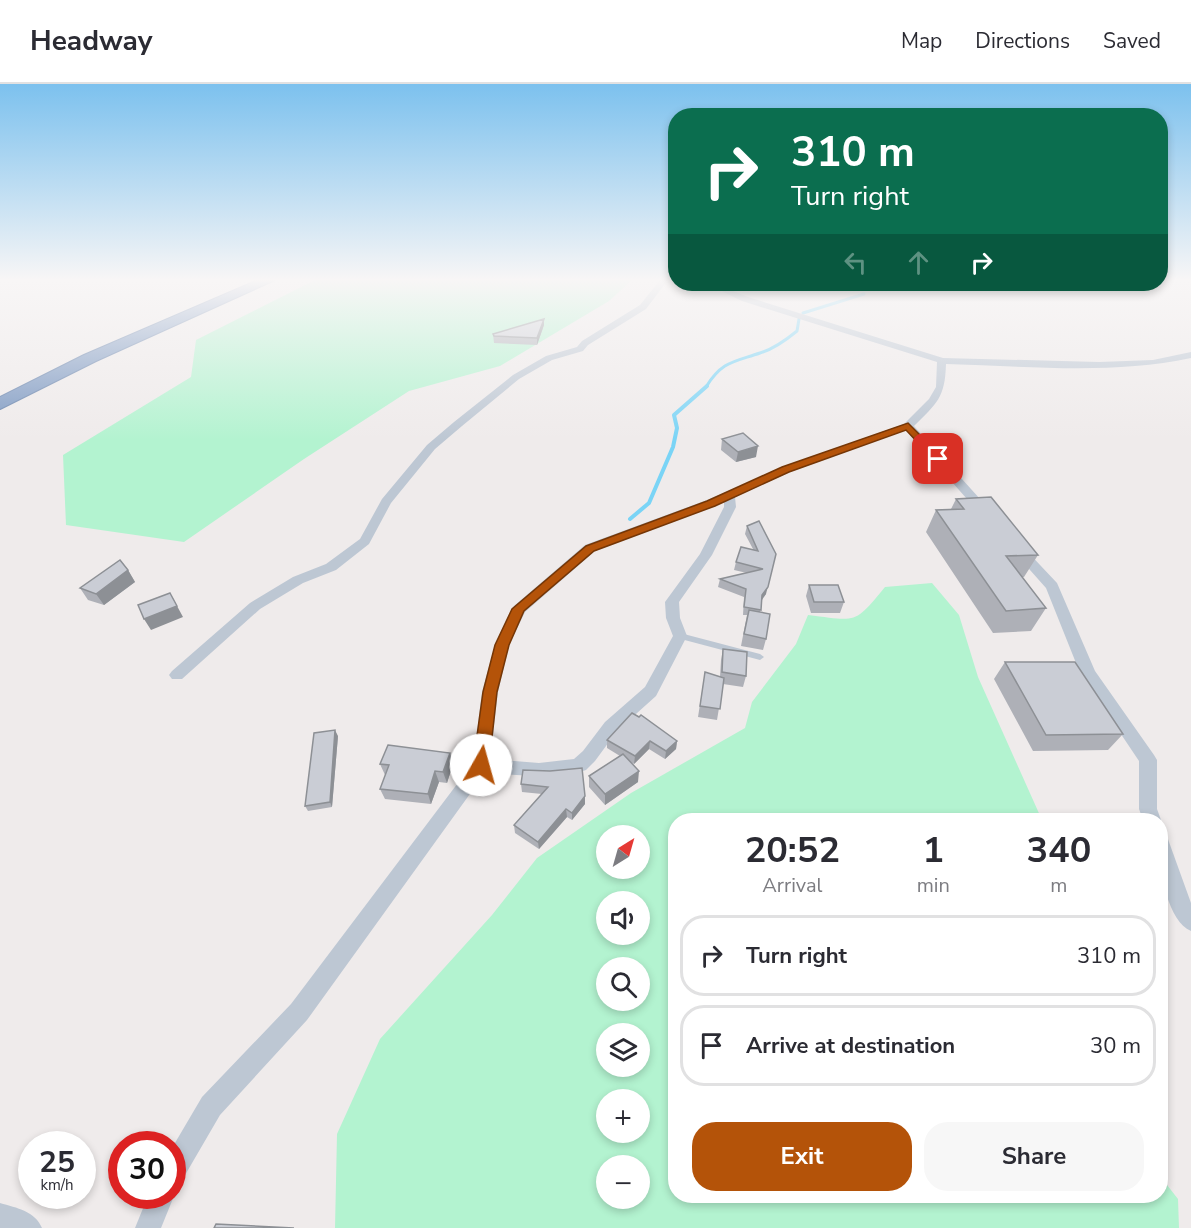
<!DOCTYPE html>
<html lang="en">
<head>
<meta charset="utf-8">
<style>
	:root { --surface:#fff; --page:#f7f7f7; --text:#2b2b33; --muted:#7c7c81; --line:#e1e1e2; --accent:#b45309 }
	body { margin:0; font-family:"Nunito Sans",sans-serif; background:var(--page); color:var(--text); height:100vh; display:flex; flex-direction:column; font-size:22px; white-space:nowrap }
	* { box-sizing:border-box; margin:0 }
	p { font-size:20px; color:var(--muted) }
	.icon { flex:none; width:33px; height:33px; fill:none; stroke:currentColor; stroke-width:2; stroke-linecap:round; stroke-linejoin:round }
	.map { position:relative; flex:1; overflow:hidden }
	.side { position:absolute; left:668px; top:729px; width:500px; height:390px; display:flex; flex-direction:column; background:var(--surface); border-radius:24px; box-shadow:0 3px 9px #0003 }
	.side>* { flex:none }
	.top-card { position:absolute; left:668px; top:24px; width:500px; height:183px; border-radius:24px; box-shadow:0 3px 9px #0003; background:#0b6e4f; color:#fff; overflow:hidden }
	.needle { width:39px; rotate:37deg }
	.tools { position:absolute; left:596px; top:741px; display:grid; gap:12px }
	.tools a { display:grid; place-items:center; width:54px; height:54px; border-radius:50%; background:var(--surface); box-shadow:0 3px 9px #0003; font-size:30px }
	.speed { position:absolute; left:18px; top:1047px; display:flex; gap:12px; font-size:30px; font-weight:700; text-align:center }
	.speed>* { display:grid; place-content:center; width:78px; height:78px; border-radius:50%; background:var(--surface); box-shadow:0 3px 9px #0003; line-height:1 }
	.speed small { font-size:15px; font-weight:400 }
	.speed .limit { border:9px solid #d22; background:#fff; color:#111 }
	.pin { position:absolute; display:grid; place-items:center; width:51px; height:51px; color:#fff; margin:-26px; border-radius:12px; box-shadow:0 3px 9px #0006 }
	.me { position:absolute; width:66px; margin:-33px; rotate:7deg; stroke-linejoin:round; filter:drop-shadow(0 0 4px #0008) }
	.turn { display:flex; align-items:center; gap:21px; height:126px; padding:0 24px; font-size:27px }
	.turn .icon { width:78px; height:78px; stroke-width:2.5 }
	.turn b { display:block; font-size:42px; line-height:51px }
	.lanes { display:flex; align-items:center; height:57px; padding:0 24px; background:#0003; justify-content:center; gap:30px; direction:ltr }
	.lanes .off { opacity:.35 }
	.eta { display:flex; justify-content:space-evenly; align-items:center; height:102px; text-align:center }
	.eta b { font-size:36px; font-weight:700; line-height:42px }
	.button { display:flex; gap:12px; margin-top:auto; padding:12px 24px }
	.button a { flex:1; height:69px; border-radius:24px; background:var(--accent); color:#fff; font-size:24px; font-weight:700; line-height:69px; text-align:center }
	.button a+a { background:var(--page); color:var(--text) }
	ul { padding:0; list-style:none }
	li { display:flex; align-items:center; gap:18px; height:81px; margin:0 12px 9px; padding:0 12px; border:3px solid var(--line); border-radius:24px }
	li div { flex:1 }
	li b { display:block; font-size:22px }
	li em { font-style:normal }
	header { display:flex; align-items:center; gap:36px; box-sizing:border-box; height:84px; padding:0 30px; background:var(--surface); border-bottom:2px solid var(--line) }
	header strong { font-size:28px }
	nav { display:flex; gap:33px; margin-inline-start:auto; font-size:21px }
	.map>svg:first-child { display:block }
	.green { fill:#b3f3d0; fill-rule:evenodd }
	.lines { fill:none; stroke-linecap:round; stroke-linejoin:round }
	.stream-far1 { stroke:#7ad4f6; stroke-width:3 }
	.stream { stroke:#7ad4f6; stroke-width:4 }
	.motorway-casing { stroke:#6884ad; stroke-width:2 }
	.service { fill:#bdc7d3; fill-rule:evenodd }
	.minor { fill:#bdc7d3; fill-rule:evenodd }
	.motorway { fill:#7d99c2; fill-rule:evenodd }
	.wall { fill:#aeb0b7 }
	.shaded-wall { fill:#8d9095 }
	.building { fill:#cacdd5; stroke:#8d9095; stroke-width:1.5 }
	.route { fill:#b45309; stroke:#753606; stroke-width:1.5 }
</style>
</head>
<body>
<header>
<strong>Headway</strong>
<nav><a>Map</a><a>Directions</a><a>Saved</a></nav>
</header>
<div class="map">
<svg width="1191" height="1144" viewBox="0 0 1191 1144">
	<rect width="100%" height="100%" fill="#efebeb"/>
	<!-- green -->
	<path class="green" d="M315,196H632L609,217L500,282L409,307L304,375L184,458L66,441L63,371L191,293L196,256Z
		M932,499L959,531L978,593L1042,736H675V1112H1160V1092L1178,1115L1179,1144H335L337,1050L380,955L492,831L537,774L631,709L745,644L752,618L796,560L808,531C857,537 854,541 885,503ZM606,752H639V784H606ZM606,818H639V850H606ZM606,884H639V916H606ZM606,950H639V982H606ZM606,1016H639V1048H606ZM606,1082H639V1114H606Z"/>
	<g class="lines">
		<!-- stream-far1 -->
		<path class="stream-far1" d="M803,229L864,210
			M706,303C722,277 734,278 760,269C774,265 786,256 797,247L799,235"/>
		<!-- stream -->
		<path class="stream" d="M630,435L649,419L673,363L677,344L674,331L707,302"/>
		<defs>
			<path id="motorway" d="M258,196H275L96,277L0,325V313L84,271Z"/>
		</defs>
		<!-- motorway casing -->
		<use href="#motorway" class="motorway-casing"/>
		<!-- service -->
		<path class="service" d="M680,549L760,570L764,573L760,576L677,554L676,552Z"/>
		<!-- minor -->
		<path class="minor" d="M660,196H668L646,225L588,261L583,267L552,276L519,295L462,342L435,365L391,419L369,460L336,486L303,499L260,525L182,595H172L169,591L172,587L250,519L293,493L326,480L360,455L382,415L427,361L454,338L513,291L546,272L577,263L582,257L640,221Z
			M707,200H716L748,213L943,274L1099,278L1153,276L1191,268V274C1111,291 1028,282 946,280C945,314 937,319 914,342L990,426V432H982L906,346L790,388L735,413L736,423L712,471L679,518L680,534L687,552L656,612L617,647L595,677L586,686L574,690L551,693L485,689L307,936L220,1031L181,1098L172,1102V1064L202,1013L291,920L473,679L482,608L495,561L514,522L585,461L707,416L782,384L904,340L929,315L936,303L937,278L742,217ZM724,418V423L700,470L665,518L666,534L673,552L645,603L605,638L583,667L574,675L539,679L490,675L498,608L509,561L525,528L595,467Z
			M1019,463L1024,464L1057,499L1095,587L1154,671L1157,676V725L1161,736L1160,740V736H1143L1139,725V677L1080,589L1046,504L1013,467Z
			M1160,749L1167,752L1169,758L1191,819V847C1165,836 1157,774 1160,749Z
			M172,1109L174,1112L161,1144H135L148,1112H172Z
			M0,1119C17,1124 35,1127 42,1144H0Z"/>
		<!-- motorway -->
		<use href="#motorway" class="motorway"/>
	</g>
	<!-- wall -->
	<path class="wall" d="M544,241L537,261L494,259L493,250Z
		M722,355L756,373L736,378L721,366Z
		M956,415L1038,471L1024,493H1022L1046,524L1031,547L993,549L926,448L936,426L951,425Z
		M759,437L766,510L762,516L760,528L766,555L763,566L741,562L747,531H743L744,513L718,503L720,495L747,489L734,486L736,478L753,465L745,450L747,442Z
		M128,486L135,498L104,521L88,516L80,504Z
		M809,501L844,518L840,529H811L806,512Z
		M723,565L746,592L743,603L723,600L717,636L698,633L705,588L720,593L721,576Z
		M1005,578L1123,650L1108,666L1033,667L994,595Z
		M338,652L332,723L308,727L305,722Z
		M607,656L677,657L676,665L665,675L649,665L634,680L629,677L638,698L605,721L589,703V692L620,672L607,664Z
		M450,669L453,680L447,699L439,698L431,720L385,715L380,705L386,691H385L380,680Z
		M523,686L585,712V720L572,736L567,733L539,765L515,749L514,741L542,710L522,708L521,700Z"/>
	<!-- shaded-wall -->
	<path class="shaded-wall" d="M544,235V241L537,261V254Z
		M758,362L756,373L736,378L738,368Z
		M776,470L766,510L760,518L762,511Z
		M128,486L135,498L104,521L96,510Z
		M170,509L183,533L151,546L144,535Z
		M335,646L338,652L332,723L330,718Z
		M650,657L649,665L634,680L635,672Z
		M677,657L676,665L665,675L666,667Z
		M450,669L453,680L447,699L443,688Z
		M435,687L439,698L431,720L428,710Z
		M639,687L638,698L605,721V710Z
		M585,712V720L572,736V729Z
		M566,725L567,733L539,765L538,758Z"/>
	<!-- building -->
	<path class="building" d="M544,235L537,254L494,252L493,250Z
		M743,349L758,362L738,368L722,355Z
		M991,413L1038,471L1006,472L1046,524L1006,527L936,426L964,425L956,415Z
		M759,437L776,470L768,503L762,511L761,526L744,523L746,505L720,495L763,485L736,478L741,463L758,467L747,442Z
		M120,476L128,486L96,510L80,504Z
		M809,501H838L844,518H814Z
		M170,509L177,522L144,535L138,521Z
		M749,526L770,530L766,555L744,550Z
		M723,565L747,568L746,592L722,588Z
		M1005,578H1075L1123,650L1046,651Z
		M705,588L724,594L720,625L700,622Z
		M632,629L639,633L641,631L677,657L666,667L650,657L635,672L607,656Z
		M335,646L330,718L305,722L314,649Z
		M388,661L450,669L443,688L435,687L428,710L380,705L389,681L380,680Z
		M623,670L639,687L605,710L589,692Z
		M582,684L585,712L572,729L566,725L538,758L514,741L548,703L521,700L523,686L550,687Z
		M216,1140L294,1144H214Z"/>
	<!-- sky -->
	<linearGradient id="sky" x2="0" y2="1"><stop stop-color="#7cc1ee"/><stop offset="0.55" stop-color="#f8f6f6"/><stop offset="1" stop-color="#f8f6f6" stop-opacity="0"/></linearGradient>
	<rect width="1191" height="356" fill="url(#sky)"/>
	<!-- route -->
	<path class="route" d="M908,339L942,373V377H935L906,346L789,388L715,422L594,467L524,527L509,561L497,608L489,681L481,688L475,686L473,681L483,608L495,561L512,525L586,462L707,417L782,383Z"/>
</svg>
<div class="tools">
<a><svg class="needle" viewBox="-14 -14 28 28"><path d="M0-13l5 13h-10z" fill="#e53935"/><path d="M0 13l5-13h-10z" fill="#7c7c81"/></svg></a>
<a><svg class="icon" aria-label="sound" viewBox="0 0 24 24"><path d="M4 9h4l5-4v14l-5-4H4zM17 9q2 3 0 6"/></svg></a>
<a><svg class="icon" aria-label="search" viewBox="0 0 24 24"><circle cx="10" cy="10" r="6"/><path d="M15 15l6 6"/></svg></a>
<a><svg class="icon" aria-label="layers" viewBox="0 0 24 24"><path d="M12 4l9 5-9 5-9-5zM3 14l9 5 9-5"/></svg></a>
<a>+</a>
<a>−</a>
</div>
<div class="speed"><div>25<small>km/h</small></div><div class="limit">30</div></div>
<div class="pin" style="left:938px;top:375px;background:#d93025"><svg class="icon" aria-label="arrive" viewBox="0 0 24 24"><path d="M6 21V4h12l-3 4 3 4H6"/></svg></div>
<svg class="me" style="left:481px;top:681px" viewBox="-20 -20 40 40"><circle r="19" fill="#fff"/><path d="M0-13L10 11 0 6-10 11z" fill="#b45309"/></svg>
<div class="top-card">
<div class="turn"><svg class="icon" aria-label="right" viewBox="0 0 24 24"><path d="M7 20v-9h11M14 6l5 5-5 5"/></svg><div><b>310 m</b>Turn right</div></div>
<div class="lanes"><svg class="icon off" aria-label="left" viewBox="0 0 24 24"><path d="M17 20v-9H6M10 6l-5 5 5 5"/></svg><svg class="icon off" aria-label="ahead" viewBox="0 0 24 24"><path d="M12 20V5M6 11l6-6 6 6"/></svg><svg class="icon" aria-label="right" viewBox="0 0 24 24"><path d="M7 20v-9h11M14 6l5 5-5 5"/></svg></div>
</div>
<section class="side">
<div class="eta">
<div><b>20:52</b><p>Arrival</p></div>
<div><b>1</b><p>min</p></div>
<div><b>340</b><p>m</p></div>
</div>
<ul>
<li><svg class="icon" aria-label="right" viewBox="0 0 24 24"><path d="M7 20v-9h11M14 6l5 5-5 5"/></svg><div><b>Turn right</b></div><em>310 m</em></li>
<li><svg class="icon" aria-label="arrive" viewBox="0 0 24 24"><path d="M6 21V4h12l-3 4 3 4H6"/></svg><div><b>Arrive at destination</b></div><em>30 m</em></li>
</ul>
<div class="button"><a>Exit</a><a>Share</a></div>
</section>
</div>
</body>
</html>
